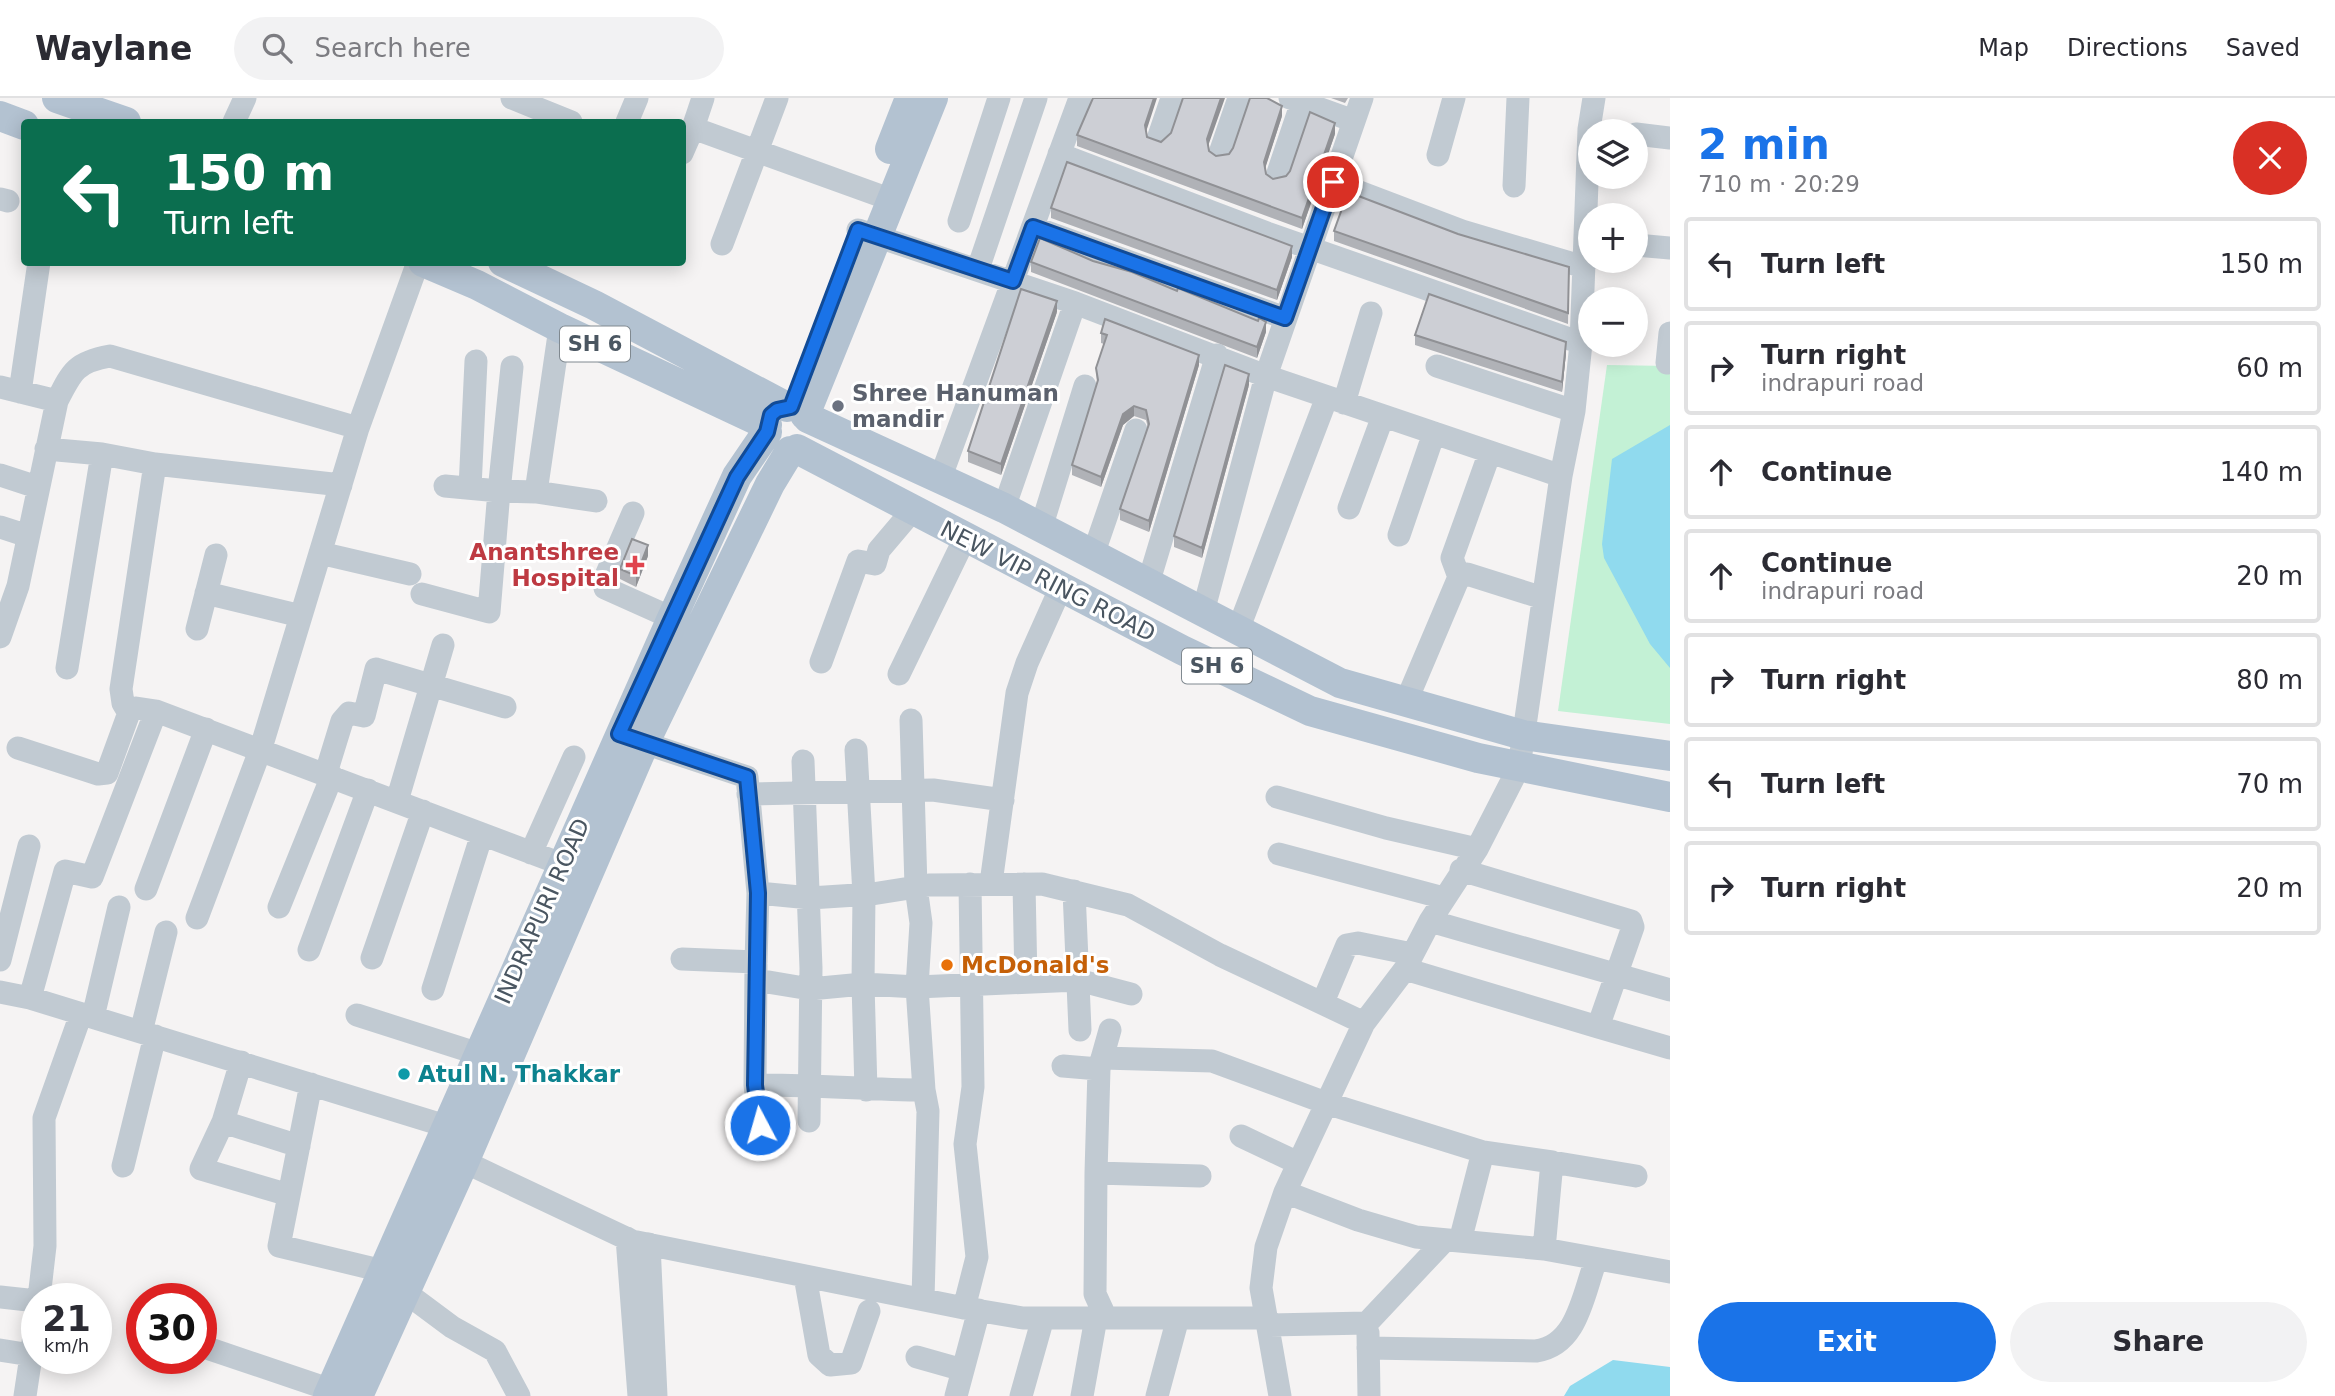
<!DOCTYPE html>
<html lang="en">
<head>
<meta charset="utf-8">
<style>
	:root { --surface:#fff; --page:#f2f2f3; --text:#2b2b33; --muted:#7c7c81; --line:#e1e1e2; --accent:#1a73e8 }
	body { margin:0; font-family:"DejaVu Sans",sans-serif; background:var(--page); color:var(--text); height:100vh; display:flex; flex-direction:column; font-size:26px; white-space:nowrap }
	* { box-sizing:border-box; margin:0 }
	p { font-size:23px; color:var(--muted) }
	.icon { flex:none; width:38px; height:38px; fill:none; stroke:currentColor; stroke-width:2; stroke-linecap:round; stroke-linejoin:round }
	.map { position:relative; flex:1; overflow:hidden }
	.details { display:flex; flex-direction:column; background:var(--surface); width:665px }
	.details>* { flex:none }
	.banner { position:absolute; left:21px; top:21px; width:665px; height:147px; border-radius:7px; box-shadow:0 4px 18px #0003; background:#0b6e4f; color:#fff; overflow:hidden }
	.tools { position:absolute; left:1578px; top:21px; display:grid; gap:14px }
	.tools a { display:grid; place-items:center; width:70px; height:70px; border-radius:50%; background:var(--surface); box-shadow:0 4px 18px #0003; font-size:35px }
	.speed { position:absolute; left:21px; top:1185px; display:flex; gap:14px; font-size:35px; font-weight:700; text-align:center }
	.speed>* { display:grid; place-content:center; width:91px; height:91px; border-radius:50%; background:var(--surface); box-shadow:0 4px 18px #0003; line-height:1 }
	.speed small { font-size:18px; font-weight:400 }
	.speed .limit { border:10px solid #d22; background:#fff; color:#111 }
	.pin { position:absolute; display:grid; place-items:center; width:60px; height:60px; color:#fff; margin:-30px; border:4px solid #fff; border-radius:50%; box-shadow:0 2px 7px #0007 }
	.me { position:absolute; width:77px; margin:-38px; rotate:354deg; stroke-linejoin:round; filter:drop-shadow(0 0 5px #0008) }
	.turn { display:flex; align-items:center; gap:24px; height:147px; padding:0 28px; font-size:32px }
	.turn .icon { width:91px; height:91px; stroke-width:2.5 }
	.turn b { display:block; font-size:49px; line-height:60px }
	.round { display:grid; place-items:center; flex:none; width:74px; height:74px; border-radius:37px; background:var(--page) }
	.overview { display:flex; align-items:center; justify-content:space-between; height:119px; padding:0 28px }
	h1 { font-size:42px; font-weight:700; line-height:52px; color:var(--accent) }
	.primary-button { display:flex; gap:14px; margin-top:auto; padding:14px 28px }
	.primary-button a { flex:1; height:80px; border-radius:42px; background:var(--accent); color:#fff; font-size:28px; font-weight:700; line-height:80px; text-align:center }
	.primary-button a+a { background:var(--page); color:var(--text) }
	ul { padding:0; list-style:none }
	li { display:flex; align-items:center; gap:21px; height:94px; margin:0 14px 10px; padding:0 14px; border:4px solid var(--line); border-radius:7px }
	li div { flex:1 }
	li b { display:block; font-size:26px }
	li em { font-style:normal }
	header { display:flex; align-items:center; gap:42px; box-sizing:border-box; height:98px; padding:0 35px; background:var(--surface); border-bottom:2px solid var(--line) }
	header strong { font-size:33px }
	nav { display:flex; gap:38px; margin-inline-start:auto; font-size:24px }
	.search { width:490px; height:63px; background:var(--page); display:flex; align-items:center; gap:18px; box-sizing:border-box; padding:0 24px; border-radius:38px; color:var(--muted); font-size:26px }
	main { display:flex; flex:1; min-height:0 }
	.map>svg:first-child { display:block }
	.green { fill:#c3f1d5 }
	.water { fill:#90daee }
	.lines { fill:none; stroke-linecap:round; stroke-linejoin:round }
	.minor { stroke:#c1cad2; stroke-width:23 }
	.major { stroke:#b3c2d1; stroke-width:30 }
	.wall { fill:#b0b2b7 }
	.shaded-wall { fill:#909195 }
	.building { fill:#cdcfd5; stroke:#909195; stroke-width:2 }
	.route-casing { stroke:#114b97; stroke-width:18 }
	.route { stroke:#1a73e8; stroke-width:12 }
	.worship-dot { fill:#6b7280; stroke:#fff; stroke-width:2.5 }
	.health-dot { fill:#e0444e; stroke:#fff; stroke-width:2.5 }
	.food-dot { fill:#e8710a; stroke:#fff; stroke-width:2.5 }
	.culture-dot { fill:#0f9aa8; stroke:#fff; stroke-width:2.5 }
	.labels { text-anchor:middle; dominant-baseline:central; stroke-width:6; stroke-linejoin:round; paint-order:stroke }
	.shield { fill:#fff; stroke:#808990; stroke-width:2 }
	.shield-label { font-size:21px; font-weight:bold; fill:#4a5661 }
	.worship-label { font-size:23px; font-weight:bold; fill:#5b616d; stroke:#fff; text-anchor:start }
	.health-label { font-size:23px; font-weight:bold; fill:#be3a42; stroke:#fff; text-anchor:end }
	.street-label { font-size:23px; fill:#4a5661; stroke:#fff }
	.food-label { font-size:23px; font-weight:bold; fill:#c56008; stroke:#fff; text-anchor:start }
	.culture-label { font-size:23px; font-weight:bold; fill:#0d838f; stroke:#fff; text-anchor:start }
</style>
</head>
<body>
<header>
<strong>Waylane</strong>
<div class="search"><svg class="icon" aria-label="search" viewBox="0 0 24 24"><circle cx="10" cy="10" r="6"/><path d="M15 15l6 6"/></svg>Search here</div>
<nav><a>Map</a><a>Directions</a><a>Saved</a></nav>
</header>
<main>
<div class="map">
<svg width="1670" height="1298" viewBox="0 0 1670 1298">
	<rect width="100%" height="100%" fill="#f5f3f3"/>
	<!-- green -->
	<path class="green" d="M1607,267L1670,268V626L1558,613Z"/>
	<!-- water -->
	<path class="water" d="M1670,327V570L1650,546L1604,460L1602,446L1612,361Z
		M1613,1262L1670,1269V1298H1564L1570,1288Z"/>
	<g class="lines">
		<!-- minor -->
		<path class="minor" d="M512,0L571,24
			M703,0L693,30L892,102
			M1290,0L1354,23
			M234,24L245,0
			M627,24L637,0
			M1636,36L1670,40
			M1158,41L1172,0
			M682,55L693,30
			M1220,55L1239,0
			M1059,56L1267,135L1581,245
			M1438,57L1454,0
			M1277,78L1302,4
			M1333,84L1462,133L1584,169
			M1514,88L1518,0
			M0,101L8,103
			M959,123L999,0
			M1033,129L1285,220
			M858,132L1075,205L1266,278L1561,378
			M722,146L777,0
			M1636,147L1670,150
			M978,171L1036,0
			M1667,265L1670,235
			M1437,268L1574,313
			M0,289L57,303
			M20,294L39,164
			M1344,305L1371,215
			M46,351L102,356
			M0,377L37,389
			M940,381L1080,0
			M445,388L499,393L512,269
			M470,390L476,263
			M536,394L596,403
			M1004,410L1075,205
			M1349,410L1383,318
			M633,415L604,482L605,490L672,520
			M0,429L28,438
			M1041,430L1085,288
			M1399,437L1434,335
			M320,455L410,476
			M1093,457L1136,332
			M1459,479L1452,460L1490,354
			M1148,486L1217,257
			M206,495L301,518
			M422,496L489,514L499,393L536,394L560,230
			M1203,514L1266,278L1362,0
			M197,531L216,457
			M1238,532L1327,299
			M0,539L18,488L57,303C72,273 76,264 110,258L358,330
			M821,564L858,463L875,466L879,452L912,413
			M67,570L102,356L155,366
			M899,576L965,440
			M1406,604L1459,479L1467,476L1543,500
			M129,615L123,605L121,591L155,366L341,387
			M911,622L916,789L921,825L917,889L1078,882L1131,896
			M629,640L747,679L758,795
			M18,650L98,676L107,675L130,612L136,610L156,613L564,767
			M803,663L811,870L809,1023
			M326,675L342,623L349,615L364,618L376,571L505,609
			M748,696L933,692L1003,702
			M1277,699L1386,730L1477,751
			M397,703L443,547
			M531,755L574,659
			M1279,756L1444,800
			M991,785L1017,595L1027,565L1061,489
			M1024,786L1026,884
			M146,791L206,631
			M1074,793L1080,932
			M279,809L332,678
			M197,820L261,650L358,330L418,164
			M1430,823L1670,892
			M309,852L368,692
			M372,860L423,713
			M682,861L756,864L758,795L810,800L872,796L929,787L1042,786L1128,807L1220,857L1364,925
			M0,862L29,748
			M756,867L755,987L762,1047
			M1405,871L1598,929L1633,829L1631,823L1461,772
			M756,882L810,891L863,886L864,797L856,652
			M433,891L482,736
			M0,894L30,900L462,1033
			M30,900L65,773L92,779L156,613
			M1323,904L1347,847L1358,845L1412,856
			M357,917L479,956
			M93,919L119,809
			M1598,929L1670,950
			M141,934L166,834
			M1102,960L1212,963L1326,1005L1483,1054
			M241,964L223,1024L299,1048
			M1063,968L1099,971
			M311,986L279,1148L383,1173
			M755,987C812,986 868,992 924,992L917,889L863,886L866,992
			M223,1024L201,1071L289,1097
			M1241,1038L1298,1065
			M450,1057L632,1143L964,1210L1023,1220H1267
			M1552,1064L1636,1078
			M123,1068L155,938
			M1096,1075L1200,1078
			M1285,1094L1358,1122L1416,1139L1544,1151L1670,1174
			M627,1140L639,1298
			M1460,1143L1483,1054L1552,1064L1544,1151
			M649,1146L656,1298
			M805,1178L819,1257L830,1267L851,1265L869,1213
			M405,1194L452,1229L495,1253L519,1298
			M0,1199L37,1203
			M39,1200L45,1148L44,1020L81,916
			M923,1201L928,1013L924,992
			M964,1210L977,1159L965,1046L973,989L970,786
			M1106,1220L1095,1196L1096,1075L1099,971L1110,932
			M1268,1227L1367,1225L1445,1142
			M141,1228H142
			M1368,1235L1369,1298
			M201,1248L331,1292
			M1368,1250L1536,1253C1578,1247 1583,1196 1596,1162
			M0,1252L31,1257
			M917,1259L963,1272
			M25,1298L37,1218
			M956,1298L979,1212
			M1021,1298L1043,1220
			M1082,1298L1096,1220
			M1157,1298L1178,1220
			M1280,1298L1261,1190L1266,1149L1285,1094L1364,925L1405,871L1430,823L1477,751L1519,669L1561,378L1574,313L1581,245L1589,31L1594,0"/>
		<!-- major -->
		<path class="major" d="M57,0L126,24
			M0,18L24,27
			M890,51L910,0
			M423,164L477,187L560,230L767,327
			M503,164L594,207L787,309
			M805,317L933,0
			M808,320L1004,410L1340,585L1523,637L1670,658
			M797,351L1182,552L1310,613L1478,660L1670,699
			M328,1298L672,520L737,378L767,334
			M358,1298L464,1064L644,646L770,386L790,353"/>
	</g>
	<!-- wall -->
	<path class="wall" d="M1331,0H1348L1345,5Z
		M1282,18L1265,70L1266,76L1273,81L1286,78L1335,36L1302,131L1077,48V37L1146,33L1147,39L1161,44L1208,47L1209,53L1216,58L1229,56Z
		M1051,110L1292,159L1277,202L1051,120Z
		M1334,133L1458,136L1569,169L1568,226L1334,143Z
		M1093,163L1266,234L1257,260L1031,174V164Z
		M1057,214L1001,377L968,364V353Z
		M1101,235L1199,267L1149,434L1120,422V411L1148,330L1146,322L1134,318L1123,327L1101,389L1072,377V367L1097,285L1096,270L1104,246L1101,245Z
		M1415,237L1566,255L1562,294L1415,247Z
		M1249,287L1202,460L1174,449V438Z
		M648,458L636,489L620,481V471Z"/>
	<!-- shaded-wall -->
	<path class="shaded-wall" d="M1154,0H1157L1145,37V27Z
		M1221,0H1225L1207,51V41Z
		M1282,8V18L1264,74V64Z
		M1335,25V36L1302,131V120Z
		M1292,148V159L1277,202V192Z
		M1057,203V214L1001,377V366Z
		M1266,224V234L1257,260V249Z
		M1566,244V255L1562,294V284Z
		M1199,257V267L1149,434V423Z
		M1249,276V287L1202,460V450Z
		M1134,308V318L1123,327L1101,389V379L1123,316Z
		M648,447V458L636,489V478Z"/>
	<!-- building -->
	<path class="building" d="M1093,0H1154L1145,27L1147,39L1161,44L1171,35L1183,0H1221L1207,41L1209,53L1216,58L1229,56L1233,50L1250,0H1267L1282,8L1264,64L1266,76L1273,81L1286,78L1290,73L1310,14L1335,25L1302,120L1077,37Z
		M1067,64L1292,148L1277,192L1051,110Z
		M1348,94L1458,136L1569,169L1568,215L1334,133Z
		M1040,140L1093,163L1132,174L1177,193L1178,190L1258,223L1259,220L1266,224L1257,249L1031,164Z
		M1021,191L1057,203L1001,366L968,353Z
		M1429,196L1566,244L1562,284L1415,237Z
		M1105,221L1199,257L1149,423L1120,411L1149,326L1146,312L1134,308L1123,316L1101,379L1072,367L1098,282L1096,270L1107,237L1101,235Z
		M1225,267L1249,276L1202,450L1174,438Z
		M632,441L648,447L636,478L620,471Z"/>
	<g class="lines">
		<defs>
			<path id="route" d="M760,1027L755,987L758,795L747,679L619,636L737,379L767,334L771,317L777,312L791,309L858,132L1013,183L1033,129L1285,220L1333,84"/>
		</defs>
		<!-- route casing -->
		<use href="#route" class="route-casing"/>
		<!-- route -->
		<use href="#route" class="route"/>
	</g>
	<!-- markers -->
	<circle class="worship-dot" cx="838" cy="308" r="7"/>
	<path class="health-dot" d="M631.5 456.5h7v7h7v7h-7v7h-7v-7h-7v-7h7z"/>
	<circle class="food-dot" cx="947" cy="867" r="7"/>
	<circle class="culture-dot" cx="404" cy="976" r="7"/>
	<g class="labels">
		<!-- shield labels -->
		<g class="shield">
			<rect x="560" y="228.5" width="70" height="35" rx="5"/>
			<rect x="1182" y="550.5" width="70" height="35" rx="5"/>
		</g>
		<g class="shield-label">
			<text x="595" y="246">SH 6</text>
			<text x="1217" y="568">SH 6</text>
		</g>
		<!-- worship labels -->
		<g class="worship-label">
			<text x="852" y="295">Shree Hanuman<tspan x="852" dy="26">mandir</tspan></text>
		</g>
		<!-- health labels -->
		<g class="health-label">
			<text x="619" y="454">Anantshree<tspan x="619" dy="26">Hospital</tspan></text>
		</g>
		<!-- street labels -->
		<g class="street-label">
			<text transform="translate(1048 483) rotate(27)">NEW VIP RING ROAD</text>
			<text transform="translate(542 813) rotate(-66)">INDRAPURI ROAD</text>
		</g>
		<!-- food labels -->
		<g class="food-label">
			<text x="961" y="867">McDonald's</text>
		</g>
		<!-- culture labels -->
		<g class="culture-label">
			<text x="418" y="976">Atul N. Thakkar</text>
		</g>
	</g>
</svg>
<div class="tools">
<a><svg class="icon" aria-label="layers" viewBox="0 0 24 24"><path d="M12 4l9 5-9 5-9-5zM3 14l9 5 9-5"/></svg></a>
<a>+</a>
<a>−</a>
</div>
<div class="speed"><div>21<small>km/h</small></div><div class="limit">30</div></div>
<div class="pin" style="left:1333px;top:84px;background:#d93025"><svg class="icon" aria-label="arrive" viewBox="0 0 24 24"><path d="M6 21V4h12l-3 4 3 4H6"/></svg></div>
<svg class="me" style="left:760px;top:1027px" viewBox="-20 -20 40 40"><circle r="17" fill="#1a73e8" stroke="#fff" stroke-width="3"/><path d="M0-11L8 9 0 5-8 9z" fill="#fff"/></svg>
<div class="banner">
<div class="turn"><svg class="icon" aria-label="left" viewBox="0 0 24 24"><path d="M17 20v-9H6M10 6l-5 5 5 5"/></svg><div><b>150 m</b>Turn left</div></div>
</div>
</div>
<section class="details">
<div class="overview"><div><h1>2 min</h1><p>710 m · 20:29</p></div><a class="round" style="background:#d93025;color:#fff"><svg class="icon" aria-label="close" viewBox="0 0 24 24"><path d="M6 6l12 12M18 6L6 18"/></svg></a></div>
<ul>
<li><svg class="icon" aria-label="left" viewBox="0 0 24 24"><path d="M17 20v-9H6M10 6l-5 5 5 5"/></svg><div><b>Turn left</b></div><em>150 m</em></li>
<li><svg class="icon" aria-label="right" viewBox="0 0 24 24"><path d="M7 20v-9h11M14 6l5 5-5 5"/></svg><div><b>Turn right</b><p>indrapuri road</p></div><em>60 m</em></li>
<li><svg class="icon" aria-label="ahead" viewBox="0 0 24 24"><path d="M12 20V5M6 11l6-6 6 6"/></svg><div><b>Continue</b></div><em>140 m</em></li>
<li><svg class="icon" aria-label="ahead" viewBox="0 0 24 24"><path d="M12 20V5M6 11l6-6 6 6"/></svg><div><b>Continue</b><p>indrapuri road</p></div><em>20 m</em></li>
<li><svg class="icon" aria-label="right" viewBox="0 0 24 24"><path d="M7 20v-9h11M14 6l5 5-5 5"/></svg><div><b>Turn right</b></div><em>80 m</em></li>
<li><svg class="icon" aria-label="left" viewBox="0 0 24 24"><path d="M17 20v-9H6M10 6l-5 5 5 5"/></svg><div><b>Turn left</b></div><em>70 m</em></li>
<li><svg class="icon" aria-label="right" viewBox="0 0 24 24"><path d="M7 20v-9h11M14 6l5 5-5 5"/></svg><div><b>Turn right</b></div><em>20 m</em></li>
</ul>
<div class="primary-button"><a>Exit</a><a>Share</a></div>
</section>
</main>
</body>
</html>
